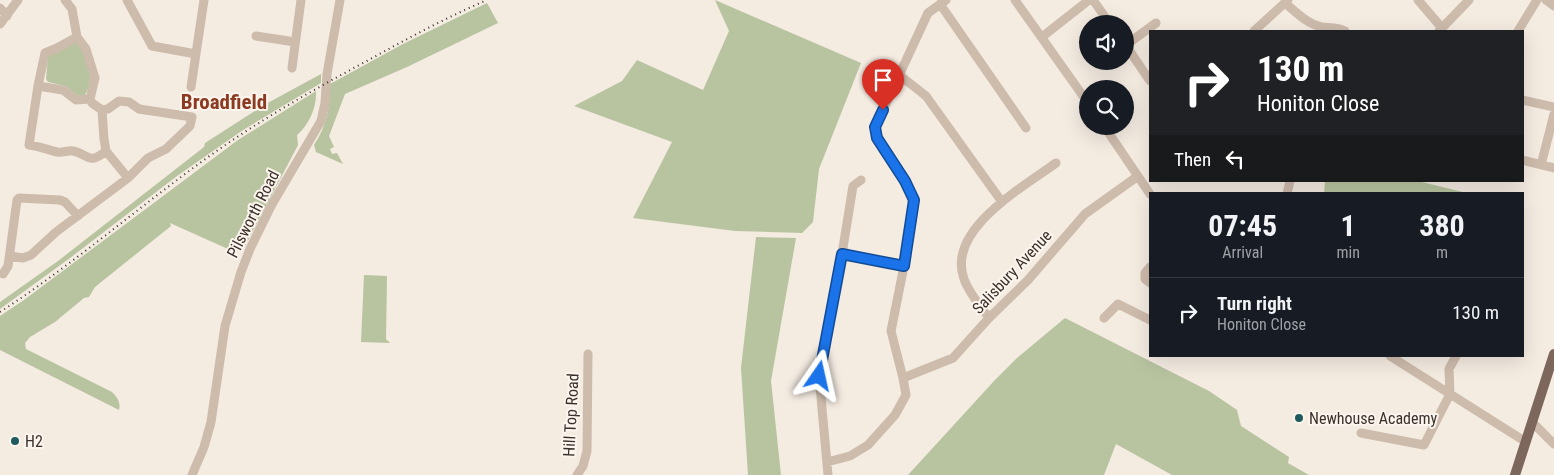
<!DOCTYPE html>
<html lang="en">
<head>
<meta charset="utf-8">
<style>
	:root { --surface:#171b24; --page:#242831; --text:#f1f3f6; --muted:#9ea1a6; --line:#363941 }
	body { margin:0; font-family:"Roboto Condensed",sans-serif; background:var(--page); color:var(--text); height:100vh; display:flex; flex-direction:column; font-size:19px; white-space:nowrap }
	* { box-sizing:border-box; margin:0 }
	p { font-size:16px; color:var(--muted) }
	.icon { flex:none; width:28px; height:28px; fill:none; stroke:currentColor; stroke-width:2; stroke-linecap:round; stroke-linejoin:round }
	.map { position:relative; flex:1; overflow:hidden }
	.sheet { position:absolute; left:1149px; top:192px; width:375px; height:165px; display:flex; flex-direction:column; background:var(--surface); border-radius:0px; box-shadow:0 5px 20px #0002 }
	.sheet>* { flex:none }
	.banner { position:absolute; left:1149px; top:30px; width:375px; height:152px; border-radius:0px; box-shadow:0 5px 20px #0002; background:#202124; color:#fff; overflow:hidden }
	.tools { position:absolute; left:1079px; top:15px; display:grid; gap:10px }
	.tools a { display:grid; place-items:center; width:55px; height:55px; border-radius:50%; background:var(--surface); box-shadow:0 5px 20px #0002; font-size:25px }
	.pin { position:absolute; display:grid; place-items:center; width:42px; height:42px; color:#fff; margin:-51px -21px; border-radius:50% 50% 50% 0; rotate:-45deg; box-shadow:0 0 5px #0007 }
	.pin .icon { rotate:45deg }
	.me { position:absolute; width:55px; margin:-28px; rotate:11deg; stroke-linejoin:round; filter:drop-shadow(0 0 4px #0008) }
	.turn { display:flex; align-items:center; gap:18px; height:105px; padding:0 25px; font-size:22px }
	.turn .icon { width:65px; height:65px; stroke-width:2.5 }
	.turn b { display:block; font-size:35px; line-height:42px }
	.then { display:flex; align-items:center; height:48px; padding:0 25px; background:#0003; gap:10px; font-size:19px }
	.eta { display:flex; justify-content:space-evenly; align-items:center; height:85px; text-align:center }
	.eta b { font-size:30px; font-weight:700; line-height:35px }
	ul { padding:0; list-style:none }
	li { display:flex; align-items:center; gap:15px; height:70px; padding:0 25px; border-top:1px solid var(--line) }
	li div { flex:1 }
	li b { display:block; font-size:19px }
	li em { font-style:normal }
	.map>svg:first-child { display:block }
	.green { fill:#b8c4a0 }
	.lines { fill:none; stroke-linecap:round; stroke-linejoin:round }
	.minor { stroke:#cdbbac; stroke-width:9 }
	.major { stroke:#7d675c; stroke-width:10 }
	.rail { stroke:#3b302b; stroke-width:2; stroke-dasharray:1 4; stroke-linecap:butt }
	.route-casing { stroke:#114b97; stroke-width:12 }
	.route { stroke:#1a73e8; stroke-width:9 }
	.poi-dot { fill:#1f5a5e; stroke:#fbf5ee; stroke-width:2 }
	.labels { text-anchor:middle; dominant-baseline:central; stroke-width:4; stroke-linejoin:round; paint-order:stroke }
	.street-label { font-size:16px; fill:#3b302b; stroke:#fbf5ee }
	.poi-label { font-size:16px; fill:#3b302b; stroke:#fbf5ee; text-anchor:start }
	.district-label { font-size:21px; font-weight:bold; fill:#8c3b22; stroke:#fbf5ee }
</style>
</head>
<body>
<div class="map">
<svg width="1554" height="475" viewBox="0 0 1554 475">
	<rect width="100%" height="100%" fill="#f4ebe1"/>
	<!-- green -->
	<path class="green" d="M715,0L861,63L819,169L813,222L802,233L735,231L633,218L672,142L574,106L622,81L637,60L703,90L729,31Z
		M487,3L498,23L407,67L345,94L329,136L334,147L330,149L332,154L337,153L343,164L316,152L314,145C327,126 330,106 330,84L403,44Z
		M73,42L78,43C89,56 95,80 85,95L78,96L65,86L48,82L46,79L48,56Z
		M321,74V83L243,130L177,176L70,258L0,309V302L58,261L204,147L205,143L264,105Z
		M316,91C317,107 309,125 297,135L298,145L242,252L228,249L170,223L171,226L95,287L89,297L84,298L55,322L30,337L25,343L26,349L112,392C117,397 121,402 119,410L0,350V316L24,300L238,140Z
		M1325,181H1418L1471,194H1324Z
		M756,237L796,238L771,381L781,475H748L741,368Z
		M364,275L387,276L386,339L390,343L361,342Z
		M1065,318L1209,391L1237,410L1241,426L1289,457L1288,463L1309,475H1172L1116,444L1104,475H908L994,381L1017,358Z"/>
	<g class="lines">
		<!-- minor -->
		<path class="minor" d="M127,0L152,46L196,54
			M1015,0L1088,103
			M1093,0L1110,24
			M1418,0L1442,28
			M1546,0L1554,6
			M1285,3C1296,12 1307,24 1322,27C1330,28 1337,27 1345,31
			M940,4L1026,128
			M0,8L7,16
			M0,24L18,0
			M1254,31L1288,0
			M1439,31L1469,0
			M1518,31L1537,0
			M256,36L295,42
			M77,37L57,48L45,53L38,86L29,145C39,146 48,150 57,152C63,153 68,150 73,151C89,154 88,166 106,151
			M1042,37L1089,0
			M1125,44L1150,81
			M1126,45L1156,23
			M292,68L301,0
			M898,74L926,96L1002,202
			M38,86L63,90L76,100L90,99
			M191,87L204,0
			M1522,100L1554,107
			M102,110L104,139L106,151L128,178
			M1104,126L1150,194
			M1522,160L1554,168
			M1541,165L1554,114
			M861,180L853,186L842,254L904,266
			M1287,194L1290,181
			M10,256L23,258L31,255L56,232L128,178L148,158L166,149L190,126L192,117L139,109L129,102L119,101L108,109L102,110L92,103L90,99L95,78L86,49L77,37L72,9L65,0
			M1150,267L1145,273V279L1150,283
			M3,274L8,266L17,200L19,198L60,200L65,202L78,216
			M989,318C980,306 969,293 964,279C946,230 1023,187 1056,163
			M1104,318L1118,304L1150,320
			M1390,356L1526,442
			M903,378L953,358L989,318L1028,280L1085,214L1138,176
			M1532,422L1554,444
			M1361,433L1424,445L1450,394L1449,369L1456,356
			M827,462L850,456L868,445L895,415L906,395L903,378L891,331L904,266L914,200L905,181L877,139L875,127L928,13L946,0
			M192,475L204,447L211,422L225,326L241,272L250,249L271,206L321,121L325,103L327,74L340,0
			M577,475L583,466L587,451L588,354
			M828,475L819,375L842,254"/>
		<!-- major -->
		<path class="major" d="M1515,475L1554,354"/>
		<!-- rail -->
		<path class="rail" d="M0,312C71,266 135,210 204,160C255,123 309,92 365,62C405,40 445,18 487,0"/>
	</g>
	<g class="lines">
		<defs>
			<path id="route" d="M819,376L842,254L904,266L914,200L905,181L877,138L875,127L883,110"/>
		</defs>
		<!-- route casing -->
		<use href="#route" class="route-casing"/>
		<!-- route -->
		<use href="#route" class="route"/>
	</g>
	<!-- markers -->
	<g class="poi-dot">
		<circle cx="1299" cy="418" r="5"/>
		<circle cx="15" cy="441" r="5"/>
	</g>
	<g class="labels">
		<!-- street labels -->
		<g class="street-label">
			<text transform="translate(253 214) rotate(-63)">Pilsworth Road</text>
			<text transform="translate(1012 272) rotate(-47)">Salisbury Avenue</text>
			<text transform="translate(571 415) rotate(-87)">Hill Top Road</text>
		</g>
		<!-- poi labels -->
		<g class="poi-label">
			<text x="1309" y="418">Newhouse Academy</text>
			<text x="25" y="441">H2</text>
		</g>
		<!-- district labels -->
		<g class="district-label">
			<text x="224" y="102">Broadfield</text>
		</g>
	</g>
</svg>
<div class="tools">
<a><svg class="icon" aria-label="sound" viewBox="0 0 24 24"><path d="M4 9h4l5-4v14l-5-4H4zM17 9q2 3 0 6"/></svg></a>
<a><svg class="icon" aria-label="search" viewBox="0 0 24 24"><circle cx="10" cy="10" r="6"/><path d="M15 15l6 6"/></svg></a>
</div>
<div class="pin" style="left:883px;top:110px;background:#d93025"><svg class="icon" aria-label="arrive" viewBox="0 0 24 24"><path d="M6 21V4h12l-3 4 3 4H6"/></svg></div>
<svg class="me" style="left:819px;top:376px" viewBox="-20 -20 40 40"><path d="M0-17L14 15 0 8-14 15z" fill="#1a73e8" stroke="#fff" stroke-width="4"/></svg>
<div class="banner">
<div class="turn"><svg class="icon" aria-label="right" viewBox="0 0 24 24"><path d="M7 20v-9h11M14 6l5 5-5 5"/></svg><div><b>130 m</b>Honiton Close</div></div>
<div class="then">Then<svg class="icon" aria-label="left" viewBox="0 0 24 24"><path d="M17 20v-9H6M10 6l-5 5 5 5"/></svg></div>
</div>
<section class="sheet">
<div class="eta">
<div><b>07:45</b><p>Arrival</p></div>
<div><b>1</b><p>min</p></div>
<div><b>380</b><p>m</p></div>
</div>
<ul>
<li><svg class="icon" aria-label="right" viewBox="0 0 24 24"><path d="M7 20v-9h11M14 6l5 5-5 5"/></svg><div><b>Turn right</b><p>Honiton Close</p></div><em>130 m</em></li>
</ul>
</section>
</div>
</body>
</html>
